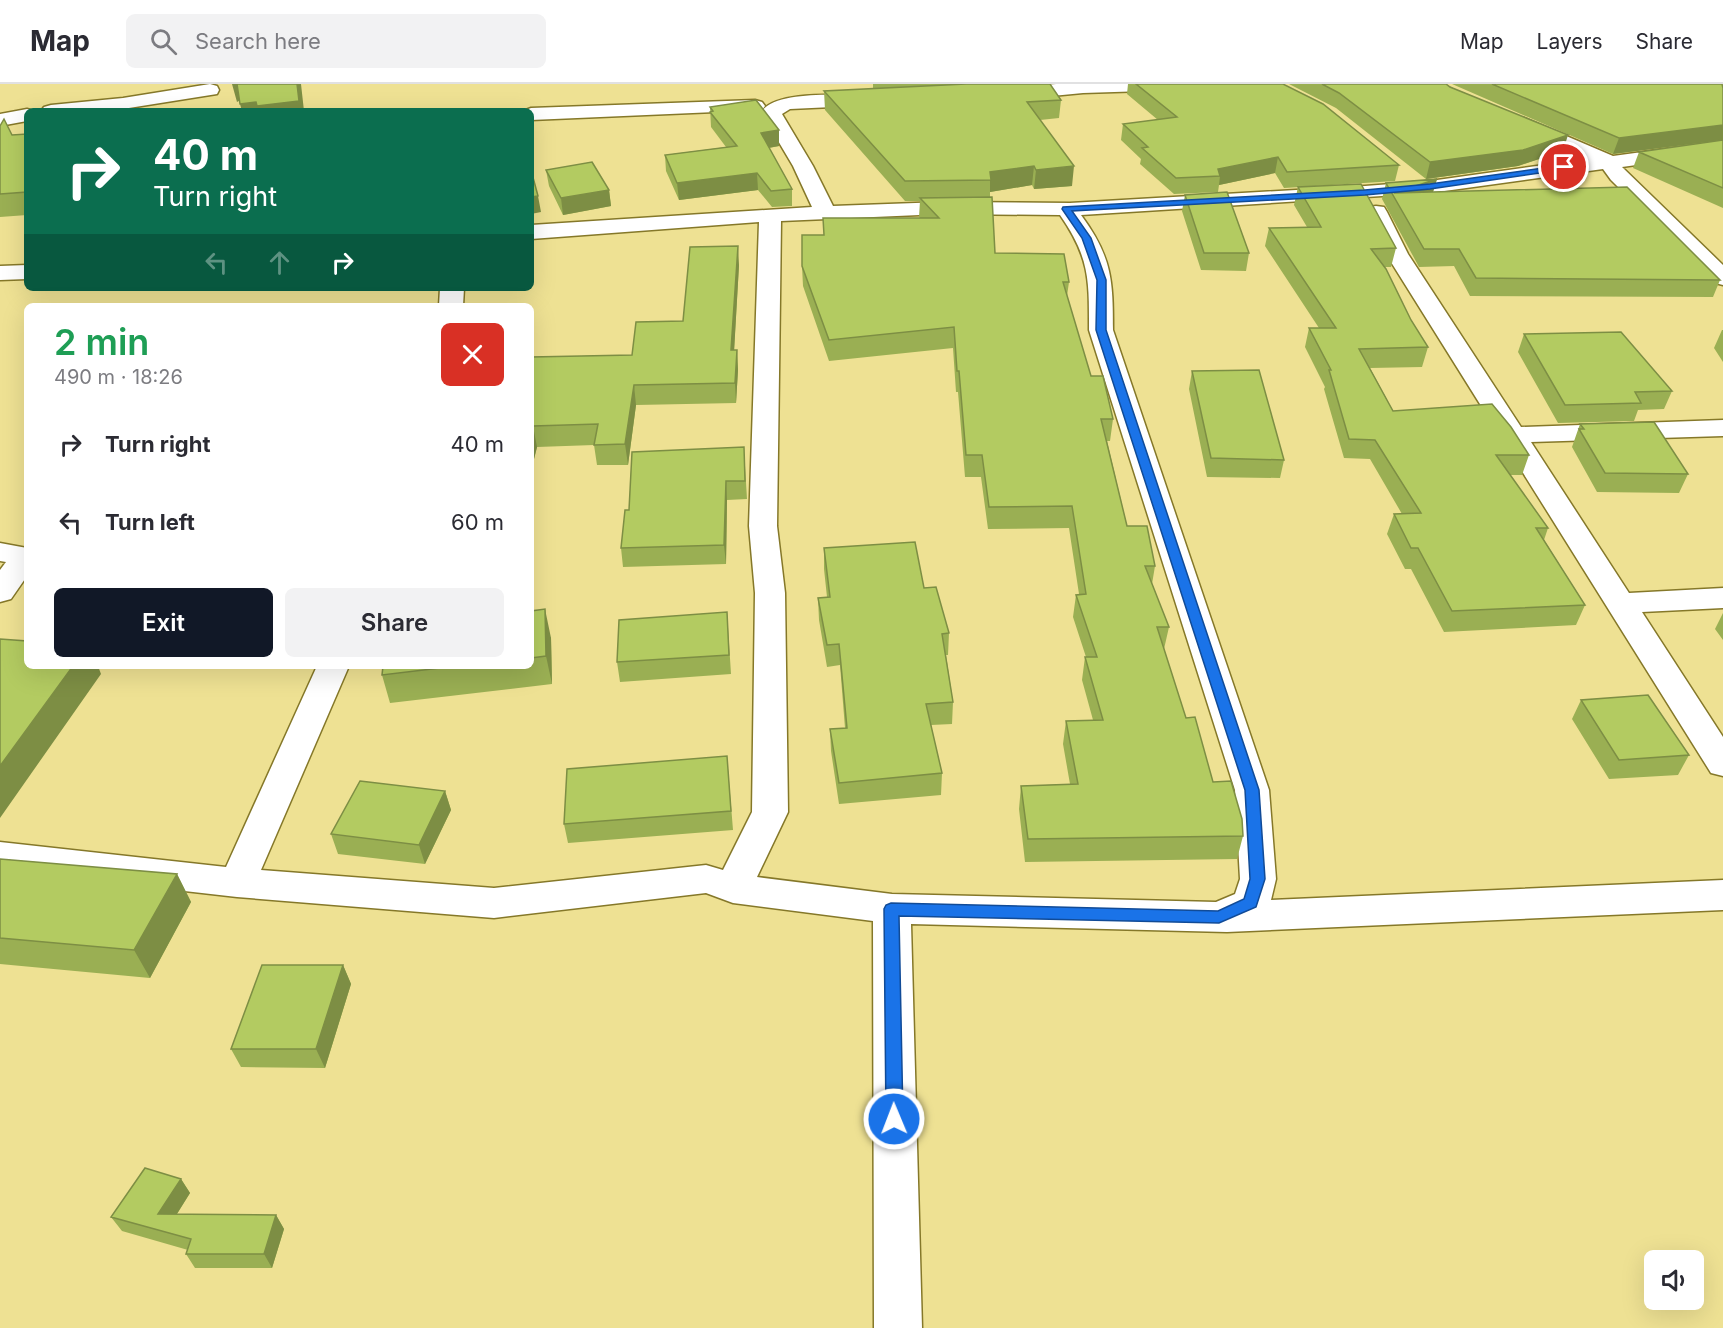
<!DOCTYPE html>
<html lang="en">
<head>
<meta charset="utf-8">
<style>
	:root { --surface:#fff; --page:#f2f2f3; --text:#2b2b33; --muted:#7c7c81; --line:#e1e1e2; --accent:#111827 }
	body { margin:0; font-family:Inter,sans-serif; background:var(--page); color:var(--text); height:100vh; display:flex; flex-direction:column; font-size:22px; white-space:nowrap }
	* { box-sizing:border-box; margin:0 }
	p { font-size:20px; color:var(--muted) }
	.icon { flex:none; width:33px; height:33px; fill:none; stroke:currentColor; stroke-width:2; stroke-linecap:round; stroke-linejoin:round }
	.map { position:relative; flex:1; overflow:hidden }
	.drawer { position:absolute; left:24px; top:219px; width:510px; height:366px; display:flex; flex-direction:column; background:var(--surface); border-radius:9px; box-shadow:0 6px 24px #0002 }
	.drawer>* { flex:none }
	.banner { position:absolute; left:24px; top:24px; width:510px; height:183px; border-radius:9px; box-shadow:0 6px 24px #0002; background:#0b6e4f; color:#fff; overflow:hidden }
	.tools { position:absolute; left:1644px; top:1166px; display:grid; gap:12px }
	.tools a { display:grid; place-items:center; width:60px; height:60px; border-radius:9px; background:var(--surface); box-shadow:0 6px 24px #0002; font-size:30px }
	.pin { position:absolute; display:grid; place-items:center; width:51px; height:51px; color:#fff; margin:-26px; border:3px solid #fff; border-radius:50%; box-shadow:0 2px 6px #0007 }
	.me { position:absolute; width:66px; margin:-33px; rotate:359deg; stroke-linejoin:round; filter:drop-shadow(0 0 4px #0008) }
	.turn { display:flex; align-items:center; gap:21px; height:126px; padding:0 30px; font-size:27px }
	.turn .icon { width:78px; height:78px; stroke-width:2.5 }
	.turn b { display:block; font-size:42px; line-height:51px }
	.lanes { display:flex; align-items:center; height:57px; padding:0 30px; background:#0003; justify-content:center; gap:30px; direction:ltr }
	.lanes .off { opacity:.35 }
	.round { display:grid; place-items:center; flex:none; width:63px; height:63px; border-radius:9px; background:var(--page) }
	.headline { display:flex; align-items:center; justify-content:space-between; height:102px; padding:0 30px }
	h1 { font-size:36px; font-weight:600; line-height:45px; color:#1e9e55 }
	.action { display:flex; gap:12px; margin-top:auto; padding:12px 30px }
	.action a { flex:1; height:69px; border-radius:9px; background:var(--accent); color:#fff; font-size:24px; font-weight:600; line-height:69px; text-align:center }
	.action a+a { background:var(--page); color:var(--text) }
	ul { padding:0; list-style:none }
	li { display:flex; align-items:center; gap:18px; height:78px; padding:0 30px }
	li div { flex:1 }
	li b { display:block; font-size:22px }
	li em { font-style:normal }
	header { display:flex; align-items:center; gap:36px; box-sizing:border-box; height:84px; padding:0 30px; background:var(--surface); border-bottom:2px solid var(--line) }
	header strong { font-size:28px }
	nav { display:flex; gap:33px; margin-inline-start:auto; font-size:21px }
	.search { width:420px; height:54px; background:var(--page); display:flex; align-items:center; gap:15px; box-sizing:border-box; padding:0 21px; border-radius:9px; color:var(--muted); font-size:22px }
	.map>svg:first-child { display:block }
	.lines { fill:none; stroke-linecap:round; stroke-linejoin:round }
	.street-casing { stroke:#857829; stroke-width:3 }
	.street { fill:#fff; fill-rule:evenodd }
	.wall { fill:#9aaf53 }
	.shaded-wall { fill:#7d8e44 }
	.building { fill:#b3cb61; stroke:#7d8e44; stroke-width:1.5 }
	.route { fill:#1a73e8; stroke:#114b97; stroke-width:1.5 }
</style>
</head>
<body>
<header>
<strong>Map</strong>
<div class="search"><svg class="icon" aria-label="search" viewBox="0 0 24 24"><circle cx="10" cy="10" r="6"/><path d="M15 15l6 6"/></svg>Search here</div>
<nav><a>Map</a><a>Layers</a><a>Share</a></nav>
</header>
<div class="map">
<svg width="1723" height="1244" viewBox="0 0 1723 1244">
	<rect width="100%" height="100%" fill="#eee193"/>
	<g class="lines">
		<defs>
			<path id="street" d="M210,0L217,2L219,6L217,10L110,27H41L44,23L51,21L123,14Z
				M1056,0H1186L1184,4L1177,6L1083,9L1011,16L1004,14L1002,10L1004,6L1011,4Z
				M869,11L876,13L879,17L876,21L790,25L782,30L813,82L833,122L943,118L1070,119L1365,102L1430,97L1587,75L1517,44L1514,40L1517,36L1524,34L1613,72L1723,57V69L1622,83L1723,181V201L1715,199L1611,96L1603,85L1430,109L1081,131C1112,173 1113,196 1113,246L1269,706L1276,795L1271,816L1723,796V826L1227,848L911,840L922,1244H874L873,837L733,819L706,809L494,834L237,813L0,786V758L226,783L317,582H349L261,786L494,804L706,781L723,786L752,728L755,509L749,442L759,138L531,155V141L812,123L793,82L761,28C777,5 843,12 869,11ZM943,130L1060,131C1090,174 1089,196 1089,246L1235,706L1240,795L1235,810L1216,818L892,810L757,793L788,728L785,509L777,442L781,137Z
				M755,16L762,18L765,22L762,26L531,36V27H523L531,24Z
				M27,25L34,27H27V37L0,42V30Z
				M1376,122L1384,123L1387,128L1408,170L1521,343L1723,336V352L1531,358L1629,509L1723,504V524L1642,528L1723,653V692L1711,689L1386,170L1365,128L1368,123Z
				M27,181V195L0,196V182Z
				M440,204H464L463,222H439Z
				M0,459L27,464V492L11,515L0,518V486L6,478L0,477Z"/>
		</defs>
		<!-- street casing -->
		<use href="#street" class="street-casing"/>
		<!-- street -->
		<use href="#street" class="street"/>
	</g>
	<!-- wall -->
	<path class="wall" d="M873,0H1050L1061,16L1059,34L1040,36L1072,102L1034,105L1032,101L990,108V113L995,169L1069,198L1067,212L1091,292L1113,335L1110,357H1107L1127,442L1155,482L1152,500L1169,543L1164,565L1186,634L1213,698L1243,752L1237,775L1025,778L1019,725L1021,702L1070,700L1063,660L1066,637L1093,636L1082,596L1085,573H1086L1073,533L1076,511L1079,510L1069,444L988,445L981,393H965L958,308H956L953,264L829,277L803,202L802,182L824,151L920,134L919,133L920,117H905L825,26L824,7L873,5Z
		M1128,0H1283L1399,81L1395,97L1284,104L1275,89L1219,101L1218,108L1174,110L1140,80L1141,75L1121,56L1123,40L1158,36L1127,10Z
		M1289,0H1446L1563,67L1518,82L1426,95L1336,24Z
		M1452,0H1722L1723,4V56L1613,70Z
		M710,23L779,46V62L769,64L792,105V122L772,123L758,106L679,116L666,87L665,71L726,63L711,43Z
		M0,42L12,51L27,50V131L0,133Z
		M1723,56V124L1633,84L1639,68Z
		M546,86L609,106L611,122L563,131L549,102Z
		M1437,95L1433,108L1720,196L1713,213L1470,212L1454,182L1419,183L1382,115L1386,99Z
		M1298,103L1396,164L1391,183H1384L1411,236L1428,263L1422,283L1370,284L1393,327L1529,371L1522,391H1510L1548,444L1544,456L1585,521L1576,541L1444,548L1411,485H1405L1387,450L1394,430H1402L1370,375L1344,374L1324,305L1325,303L1305,263L1309,244H1319L1265,162L1269,144L1307,143L1294,121Z
		M1185,111L1249,169L1246,187L1201,186L1182,127Z
		M739,181L734,266H737L738,286L736,319L636,321L628,381H597L594,361L537,363L531,387V273L632,271L683,237Z
		M1722,246H1723V278L1714,264Z
		M1524,250L1672,307L1664,325L1638,326L1634,337L1558,339L1518,268Z
		M1192,287L1284,376L1280,394L1207,393L1189,305Z
		M1580,340L1688,390L1679,409L1597,408L1572,363Z
		M745,382L747,415L727,416L726,480L623,483L621,464L629,426Z
		M824,464L924,504L949,549L948,571H946L953,618L952,640L931,641L942,689L941,711L839,720L831,667L830,645L845,644L840,581L827,583L819,536L818,514L827,513L824,485Z
		M531,527L551,554L552,600L390,619L382,591L383,582H531Z
		M727,528L731,590L620,598L617,578Z
		M1723,529V556L1715,545Z
		M1581,616L1689,671L1678,691L1609,695L1572,635Z
		M727,672L733,746L568,759L564,740Z
		M445,707L451,726L425,780L338,770L331,750Z
		M0,775L177,790L191,818L150,894L0,880Z
		M343,881L351,900L325,984L241,983L231,965Z
		M181,1095L190,1109L177,1130L276,1131L284,1145L272,1184H195L186,1170L188,1166L122,1147L111,1133Z"/>
	<!-- shaded-wall -->
	<path class="shaded-wall" d="M232,0H238L242,15L237,18Z
		M297,0H301L304,27H242L240,20Z
		M1723,41V56L1613,70L1619,54Z
		M779,46V62L762,65L761,49Z
		M1568,51L1563,67L1518,82L1426,95L1430,78Z
		M1278,73L1275,89L1219,101L1220,92L1218,85Z
		M1034,82L1032,101L990,108V88Z
		M1074,82L1072,102L1034,105L1036,86Z
		M757,89L758,106L679,116L677,99Z
		M1437,95L1432,111L1394,109Z
		M609,106L611,122L563,131L561,114Z
		M538,112L541,128L531,130V113Z
		M738,162L739,181L733,286L731,266Z
		M737,266L738,286L736,319L735,299Z
		M634,301L636,321L628,381L625,360Z
		M533,342L537,363L531,387V350Z
		M726,397L727,416L726,480L724,461Z
		M545,525L551,554L552,600L546,572Z
		M73,582H98L101,590L0,734V682Z
		M445,707L451,726L425,780L419,761Z
		M177,790L191,818L150,894L134,866Z
		M343,881L351,900L325,984L316,965Z
		M181,1095L190,1109L168,1144L158,1130Z
		M276,1131L284,1145L272,1184L264,1170Z"/>
	<!-- building -->
	<path class="building" d="M237,0H297L299,17L257,22L256,18L240,20Z
		M966,0H1050L1061,16L1027,18L1074,82L1036,86L1034,82L990,88L991,96L905,97L824,7Z
		M1136,0H1283L1323,20L1399,81L1287,88L1278,73L1218,85L1220,92L1176,94L1142,64L1148,63L1123,40L1177,33Z
		M1322,0H1446L1450,3L1568,51L1523,66L1430,78L1339,9Z
		M1492,0H1722L1723,4V41L1619,54Z
		M756,16L779,46L761,49L792,105L771,107L757,89L677,99L665,71L737,62L710,28L713,27L710,23Z
		M4,35L12,51L27,50V108L0,110V42Z
		M1723,56V104L1639,68Z
		M592,78L609,106L561,114L546,86Z
		M531,86L538,112L531,113Z
		M1437,95L1394,109L1627,103L1720,196L1476,194L1459,165H1424L1386,99Z
		M1361,100L1396,164L1371,165L1386,185L1411,236L1428,263L1359,265L1393,327L1492,320L1511,343L1529,371H1496L1548,444H1536L1585,521L1452,527L1418,464H1411L1394,430L1421,429L1375,356L1349,355L1329,286H1331L1309,244H1336L1269,144L1321,143L1298,103Z
		M1227,108L1249,169H1204L1185,111Z
		M992,113L995,169L1064,170L1069,198H1063L1091,292H1103L1113,335H1101L1127,442H1147L1155,482H1145L1169,543H1157L1186,634L1195,633L1213,698L1231,697L1242,735L1243,752L1028,755L1021,702L1078,700L1066,637L1103,636L1085,573H1097L1076,511L1086,510L1072,422L989,423L982,371H966L959,287H957L954,243L829,256L802,182V151H824L823,134H939L920,114Z
		M738,162L731,266H737L735,299L634,301L625,360L594,361L598,340L533,342L531,350V273L632,271L636,238L683,237L690,163Z
		M1621,248L1672,307L1635,308L1641,319L1565,321L1524,250Z
		M1259,286L1284,376L1211,374L1192,287Z
		M1654,338L1688,390L1605,389L1579,345H1584L1580,340Z
		M744,363L745,397H726L724,461L621,464L625,426H629L632,368Z
		M915,458L924,504L936,503L949,549L942,550L953,618L926,620L942,689L839,699L830,645L847,644L839,560L827,561L818,514L830,513L824,464Z
		M545,525L546,572L531,574V527Z
		M727,528L729,571L617,578L619,536Z
		M0,555L27,557V582H73L0,682Z
		M383,582H457L382,591Z
		M1648,611L1689,671L1619,676L1581,616Z
		M727,672L731,727L564,740L567,685Z
		M360,697L445,707L419,761L331,750Z
		M0,775L177,790L134,866L0,854Z
		M262,881H343L316,965H231Z
		M145,1084L181,1095L158,1130L276,1131L264,1170H186L191,1155L111,1133Z"/>
	<!-- route -->
	<path class="route" d="M1564,81L1568,83L1567,85L1430,105L1365,111L1072,127L1091,154L1106,196V246L1259,706L1265,795L1256,823L1219,839L899,832L903,1035L901,1040L894,1042L888,1040L886,1035L884,825L886,821L891,819L1218,827L1244,815L1250,795L1245,706L1096,246L1097,196L1082,154L1062,125L1063,123L1365,106L1430,100Z"/>
</svg>
<div class="tools">
<a><svg class="icon" aria-label="sound" viewBox="0 0 24 24"><path d="M4 9h4l5-4v14l-5-4H4zM17 9q2 3 0 6"/></svg></a>
</div>
<div class="pin" style="left:1564px;top:83px;background:#d93025"><svg class="icon" aria-label="arrive" viewBox="0 0 24 24"><path d="M6 21V4h12l-3 4 3 4H6"/></svg></div>
<svg class="me" style="left:894px;top:1035px" viewBox="-20 -20 40 40"><circle r="17" fill="#1a73e8" stroke="#fff" stroke-width="3"/><path d="M0-11L8 9 0 5-8 9z" fill="#fff"/></svg>
<div class="banner">
<div class="turn"><svg class="icon" aria-label="right" viewBox="0 0 24 24"><path d="M7 20v-9h11M14 6l5 5-5 5"/></svg><div><b>40 m</b>Turn right</div></div>
<div class="lanes"><svg class="icon off" aria-label="left" viewBox="0 0 24 24"><path d="M17 20v-9H6M10 6l-5 5 5 5"/></svg><svg class="icon off" aria-label="ahead" viewBox="0 0 24 24"><path d="M12 20V5M6 11l6-6 6 6"/></svg><svg class="icon" aria-label="right" viewBox="0 0 24 24"><path d="M7 20v-9h11M14 6l5 5-5 5"/></svg></div>
</div>
<section class="drawer">
<div class="headline"><div><h1>2 min</h1><p>490 m · 18:26</p></div><a class="round" style="background:#d93025;color:#fff"><svg class="icon" aria-label="close" viewBox="0 0 24 24"><path d="M6 6l12 12M18 6L6 18"/></svg></a></div>
<ul>
<li><svg class="icon" aria-label="right" viewBox="0 0 24 24"><path d="M7 20v-9h11M14 6l5 5-5 5"/></svg><div><b>Turn right</b></div><em>40 m</em></li>
<li><svg class="icon" aria-label="left" viewBox="0 0 24 24"><path d="M17 20v-9H6M10 6l-5 5 5 5"/></svg><div><b>Turn left</b></div><em>60 m</em></li>
</ul>
<div class="action"><a>Exit</a><a>Share</a></div>
</section>
</div>
</body>
</html>
